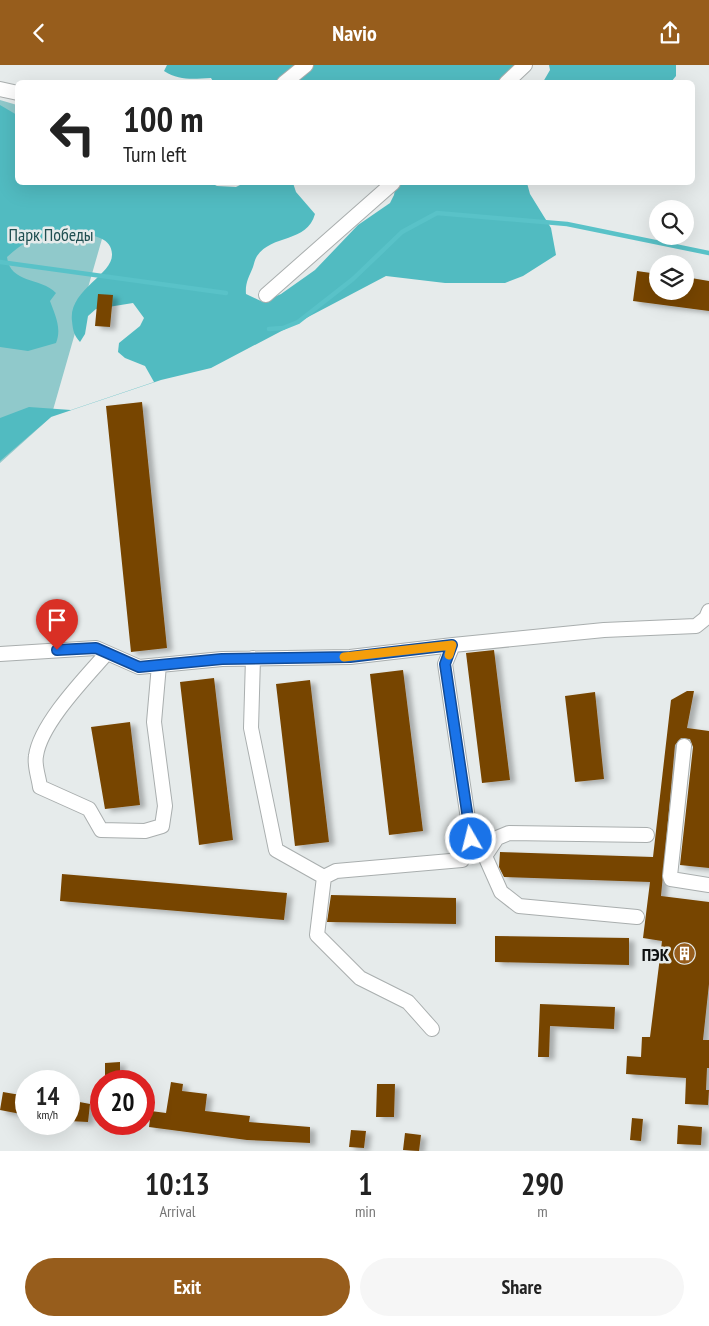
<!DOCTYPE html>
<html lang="en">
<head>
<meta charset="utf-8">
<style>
	:root { --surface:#fff; --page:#f6f6f6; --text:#222; --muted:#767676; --accent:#975d1c }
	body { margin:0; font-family:"PT Sans Narrow",sans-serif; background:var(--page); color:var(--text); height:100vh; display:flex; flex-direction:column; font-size:19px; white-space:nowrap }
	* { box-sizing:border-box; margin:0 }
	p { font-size:16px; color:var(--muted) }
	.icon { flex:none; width:28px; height:28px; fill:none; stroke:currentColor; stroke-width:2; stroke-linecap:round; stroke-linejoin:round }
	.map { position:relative; height:1086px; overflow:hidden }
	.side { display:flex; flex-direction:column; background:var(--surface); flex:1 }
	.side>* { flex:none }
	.top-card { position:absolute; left:15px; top:15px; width:680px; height:105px; border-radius:8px; box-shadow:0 5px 20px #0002; background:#fff; color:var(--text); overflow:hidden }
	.controls { position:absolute; left:649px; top:135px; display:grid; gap:10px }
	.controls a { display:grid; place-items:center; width:45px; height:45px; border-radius:50%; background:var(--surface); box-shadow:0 5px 20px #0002; font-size:25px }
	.speed { position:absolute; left:15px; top:1005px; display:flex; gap:10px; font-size:25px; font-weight:700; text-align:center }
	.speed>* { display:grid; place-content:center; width:65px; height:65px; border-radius:50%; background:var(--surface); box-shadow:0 5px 20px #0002; line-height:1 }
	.speed small { font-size:12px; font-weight:400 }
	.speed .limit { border:8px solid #d22; background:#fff; color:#111 }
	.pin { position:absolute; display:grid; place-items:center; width:42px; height:42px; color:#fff; margin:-51px -21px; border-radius:50% 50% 50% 0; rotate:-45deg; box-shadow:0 0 5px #0007 }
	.pin .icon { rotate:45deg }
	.me { position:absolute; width:55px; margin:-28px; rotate:352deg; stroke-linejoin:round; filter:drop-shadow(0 0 4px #0008) }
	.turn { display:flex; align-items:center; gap:18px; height:105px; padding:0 25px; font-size:22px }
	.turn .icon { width:65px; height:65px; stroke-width:2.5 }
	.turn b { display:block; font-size:35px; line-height:42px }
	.eta { display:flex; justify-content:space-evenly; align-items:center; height:85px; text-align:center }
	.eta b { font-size:30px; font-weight:800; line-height:35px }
	.cta { display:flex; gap:10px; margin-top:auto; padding:10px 25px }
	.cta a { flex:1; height:58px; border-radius:30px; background:var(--accent); color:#fff; font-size:20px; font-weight:800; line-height:58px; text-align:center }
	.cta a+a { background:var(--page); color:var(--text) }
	header { display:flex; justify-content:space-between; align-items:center; height:65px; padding:0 25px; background:var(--accent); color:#fff; font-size:22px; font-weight:800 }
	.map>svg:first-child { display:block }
	.green { fill:#90c9cb }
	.forest { fill:#51bbc1 }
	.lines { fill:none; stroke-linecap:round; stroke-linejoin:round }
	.stream { stroke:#59c2c8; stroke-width:4.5 }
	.building { fill:#774505; filter:url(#shadow) }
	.minor-casing { stroke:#a9aeae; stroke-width:16 }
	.minor { stroke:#fff; stroke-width:14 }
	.route-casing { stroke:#114b97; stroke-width:12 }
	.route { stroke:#1a73e8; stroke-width:9 }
	.slow { stroke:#f59e0b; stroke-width:9 }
	.labels { text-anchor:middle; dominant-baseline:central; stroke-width:5; stroke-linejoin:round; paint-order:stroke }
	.park-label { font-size:18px; fill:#204f51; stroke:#e6ebeb }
	.poi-label { font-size:18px; font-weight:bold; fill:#0e1010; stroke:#e6ebeb; text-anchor:end }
</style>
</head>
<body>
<header><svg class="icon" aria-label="back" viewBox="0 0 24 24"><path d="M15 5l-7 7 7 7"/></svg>Navio<svg class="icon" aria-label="share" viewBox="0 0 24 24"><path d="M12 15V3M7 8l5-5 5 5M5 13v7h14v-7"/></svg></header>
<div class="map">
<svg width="709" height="1086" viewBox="0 0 709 1086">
	<defs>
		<filter id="shadow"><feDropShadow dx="5.5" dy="3" stdDeviation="2.5" flood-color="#0004"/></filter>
	</defs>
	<rect width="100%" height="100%" fill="#e6ebeb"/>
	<!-- green -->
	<path class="green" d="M0,35L17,40L18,118H118L51,352L0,398Z"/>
	<!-- forest -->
	<path class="forest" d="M167,0H523L496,18H214L211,13C193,14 180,16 164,6Z
		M549,0H676V11L671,17H543L550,5Z
		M0,40L17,50L18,118H211L217,121L236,122L244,118H293L296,127L315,149C307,178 272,169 257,191C255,194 254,199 253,202C249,212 245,218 246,229L263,237L281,229L315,205L358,160L390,138L394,130L396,118H527L530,129L551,163L556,190L523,211L505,218H445L386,211L211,303L161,315L51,352L0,396V353L29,342L71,345L154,317L145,301L125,293L118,287L119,278L140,261L144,253L133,238L96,244L88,251L85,269L80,277C74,270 73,266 72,256C68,225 113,210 112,189C111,158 44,171 26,178C19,181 13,187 7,192C10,219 41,212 56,228L50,236C55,250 62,263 56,278L28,286L0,282Z"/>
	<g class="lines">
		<!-- stream -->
		<path class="stream" d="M0,197L226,228
			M269,264L283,263L298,257L353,214L402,167L437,148L567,159L709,188"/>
	</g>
	<!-- building -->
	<path class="building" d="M637,206L658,209V226H685V212L709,216V246L633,236Z
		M98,229L113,230L110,262L95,261Z
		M142,337L167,583L131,587L106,341Z
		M494,585L510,715L482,718L466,588Z
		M403,605L423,766L389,770L370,609Z
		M214,613L233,775L199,780L180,617Z
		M310,615L329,777L295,781L276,619Z
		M687,626H694L687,663L709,666V803L680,800L693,682L690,674L681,673L675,680L661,831L709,837V919L703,975H709V1003H707L706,1025H709L708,1040L685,1039L686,1013L626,1009L627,991L641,992L642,972H650L662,876L643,873L650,817L504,812L499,802L500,787L653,792L671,635Z
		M595,627L604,714L575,717L565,631Z
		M130,657L140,740L105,744L91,662Z
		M62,809L287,828L284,855L60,836Z
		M331,830L456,833V859L327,857Z
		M495,871L629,873V900L495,897Z
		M540,939L615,942L614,964L550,961L549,992H538Z
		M120,997V1016H105V998Z
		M171,1017L183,1019L182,1026L207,1029L205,1046L250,1051L249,1057L310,1062V1078L247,1075L149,1062L151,1046L166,1048Z
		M377,1019H395L394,1052H376Z
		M3,1027L26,1031V1050L0,1045Z
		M69,1035L90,1039L88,1057L69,1056Z
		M632,1053L643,1054L641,1076L630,1075Z
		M678,1060L702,1062L701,1080L677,1079Z
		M351,1065L366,1066L364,1083L349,1082Z
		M405,1068L421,1070L419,1086L403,1085Z"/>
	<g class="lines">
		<defs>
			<path id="minor" d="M284,18L306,0
				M506,18L525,0
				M0,24L18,28
				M266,230L393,118
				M107,588C86,612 40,659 36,691C34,700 39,713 40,722L89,744L101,765L145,766L162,761L165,741L154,657L159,600
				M0,589L96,583L139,602L222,594L350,592L453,580
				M253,593L251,663L276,785L324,812
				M684,681L670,811L671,814L709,820
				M471,774L485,791L501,827L519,841L637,852
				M485,791L497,773L509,768L647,770
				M432,964L408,937L360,913L317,870L324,812L336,806L462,795L471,774L445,599L453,580L604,565L696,561L706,553L709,546"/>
		</defs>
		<!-- minor casing -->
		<use href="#minor" class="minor-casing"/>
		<!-- minor -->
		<use href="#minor" class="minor"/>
	</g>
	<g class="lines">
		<defs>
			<path id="route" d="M57,585L96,583L139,602L222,594L350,592L452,580L445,599L471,774"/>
		</defs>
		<!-- route casing -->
		<use href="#route" class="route-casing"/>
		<!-- route -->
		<use href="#route" class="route"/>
		<!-- slow -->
		<path class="slow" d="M344,592L452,580L449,590"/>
	</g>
	<!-- icons -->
	<defs>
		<symbol id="building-disc" viewBox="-11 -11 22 22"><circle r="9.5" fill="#975d1c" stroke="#e6ebeb"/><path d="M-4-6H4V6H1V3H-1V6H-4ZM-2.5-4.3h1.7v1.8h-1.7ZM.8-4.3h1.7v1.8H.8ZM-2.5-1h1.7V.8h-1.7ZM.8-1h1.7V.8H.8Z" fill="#fff"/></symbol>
	</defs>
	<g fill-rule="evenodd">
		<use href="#building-disc" x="672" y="876" width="25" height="25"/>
	</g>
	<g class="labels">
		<!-- park labels -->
		<g class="park-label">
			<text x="51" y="169">Парк Победы</text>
		</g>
		<!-- poi labels -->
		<g class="poi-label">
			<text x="669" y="889">ПЭК</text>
		</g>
	</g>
</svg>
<div class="controls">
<a><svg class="icon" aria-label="search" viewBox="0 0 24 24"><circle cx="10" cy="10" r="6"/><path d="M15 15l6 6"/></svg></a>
<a><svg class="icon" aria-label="layers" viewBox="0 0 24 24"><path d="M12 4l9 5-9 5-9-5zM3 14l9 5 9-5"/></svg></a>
</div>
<div class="speed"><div>14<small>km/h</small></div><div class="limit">20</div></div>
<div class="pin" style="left:57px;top:585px;background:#d93025"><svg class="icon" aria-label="arrive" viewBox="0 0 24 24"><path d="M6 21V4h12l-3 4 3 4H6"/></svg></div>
<svg class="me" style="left:471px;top:774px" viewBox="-20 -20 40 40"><circle r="17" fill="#1a73e8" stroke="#fff" stroke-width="3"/><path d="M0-11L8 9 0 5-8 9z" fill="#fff"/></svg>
<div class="top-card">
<div class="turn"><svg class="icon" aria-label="left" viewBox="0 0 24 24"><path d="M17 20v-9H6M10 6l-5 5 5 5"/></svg><div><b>100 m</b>Turn left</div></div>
</div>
</div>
<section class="side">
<div class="eta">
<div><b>10:13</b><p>Arrival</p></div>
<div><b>1</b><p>min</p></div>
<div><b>290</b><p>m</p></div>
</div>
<div class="cta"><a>Exit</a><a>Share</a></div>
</section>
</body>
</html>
